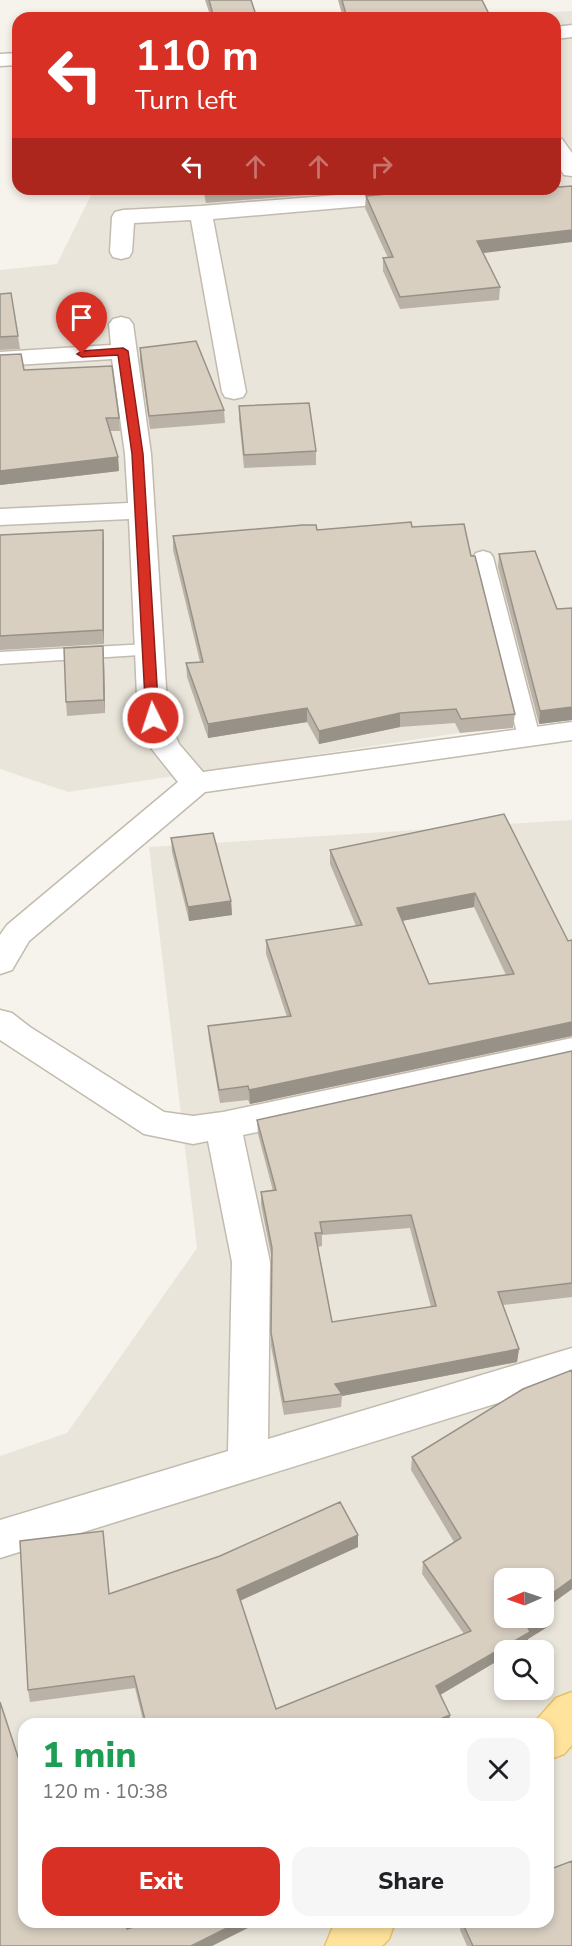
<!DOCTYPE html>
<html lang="en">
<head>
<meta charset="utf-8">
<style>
	:root { --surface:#fff; --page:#f6f6f6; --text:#202124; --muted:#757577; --accent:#d93025 }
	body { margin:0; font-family:"Nunito Sans",sans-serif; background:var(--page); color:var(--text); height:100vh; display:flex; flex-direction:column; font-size:22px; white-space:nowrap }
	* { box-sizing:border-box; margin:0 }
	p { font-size:20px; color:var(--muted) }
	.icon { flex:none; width:33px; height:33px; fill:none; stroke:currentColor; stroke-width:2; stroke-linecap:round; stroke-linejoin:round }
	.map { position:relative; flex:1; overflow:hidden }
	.details { position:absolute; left:18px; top:1718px; width:536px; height:210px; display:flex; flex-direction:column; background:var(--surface); border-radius:18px; box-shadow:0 3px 9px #0003 }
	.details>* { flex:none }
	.hud { position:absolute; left:12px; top:12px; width:549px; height:183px; border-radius:18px; box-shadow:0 3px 9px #0003; background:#d93025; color:#fff; overflow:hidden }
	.needle { width:39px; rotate:268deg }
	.tools { position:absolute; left:494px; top:1568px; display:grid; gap:12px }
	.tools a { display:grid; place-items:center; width:60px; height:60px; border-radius:12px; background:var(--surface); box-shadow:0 3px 9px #0003; font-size:30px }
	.pin { position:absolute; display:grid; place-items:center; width:51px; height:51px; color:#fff; margin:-62px -26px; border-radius:50% 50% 50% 0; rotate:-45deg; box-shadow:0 0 6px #0007 }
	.pin .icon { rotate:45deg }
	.me { position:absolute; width:66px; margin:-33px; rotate:356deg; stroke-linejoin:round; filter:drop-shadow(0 0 4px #0008) }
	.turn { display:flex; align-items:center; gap:21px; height:126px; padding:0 24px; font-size:27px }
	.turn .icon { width:78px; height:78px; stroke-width:2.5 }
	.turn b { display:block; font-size:42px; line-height:51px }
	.lanes { display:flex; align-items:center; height:57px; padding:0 24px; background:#0003; justify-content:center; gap:30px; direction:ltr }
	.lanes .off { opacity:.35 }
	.round { display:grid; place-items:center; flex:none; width:63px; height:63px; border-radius:18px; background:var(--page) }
	.overview { display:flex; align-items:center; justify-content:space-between; height:102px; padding:0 24px }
	h1 { font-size:36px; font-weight:800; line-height:45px; color:#1e9e55 }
	.button { display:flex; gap:12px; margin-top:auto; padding:12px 24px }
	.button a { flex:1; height:69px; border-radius:18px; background:var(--accent); color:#fff; font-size:24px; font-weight:800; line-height:69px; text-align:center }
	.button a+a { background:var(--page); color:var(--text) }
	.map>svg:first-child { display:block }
	.residential { fill:#eae5da; fill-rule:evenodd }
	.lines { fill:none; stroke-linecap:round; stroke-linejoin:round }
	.service-casing { stroke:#c2bbae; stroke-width:3 }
	.minor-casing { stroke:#c2bbae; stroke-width:3 }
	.primary-casing { stroke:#e6c16a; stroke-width:3 }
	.service { fill:#fff; fill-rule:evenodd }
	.minor { fill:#fff; fill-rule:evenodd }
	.primary { fill:#ffe39c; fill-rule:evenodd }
	.wall { fill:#bab2a6; fill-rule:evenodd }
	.shaded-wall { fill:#979187 }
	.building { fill:#d8cfc1; stroke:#979187; stroke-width:1.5; fill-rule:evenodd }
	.route { fill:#d93025; stroke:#8d1f18; stroke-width:1.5 }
</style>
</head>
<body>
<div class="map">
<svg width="572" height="1946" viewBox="0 0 572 1946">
	<rect width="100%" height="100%" fill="#f6f3ec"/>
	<!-- residential -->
	<path class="residential" d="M572,11V716L68,792L0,769V270L57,264L94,189H555V18H445Z
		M572,820V1946H0V1456L67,1433L197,1248L149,847ZM504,1578H543V1617H504ZM504,1650H543V1689H504ZM24,1724H548V1922H24Z"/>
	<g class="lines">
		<defs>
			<path id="service" d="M483,551L490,553L493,557L540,737L537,742L529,744L521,742L518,737L473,557L476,553Z
				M148,644L155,646L158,650L155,654L0,664V652Z"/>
			<path id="minor" d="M572,25V37L555,39V27Z
				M18,53V65L0,66V54Z
				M555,137L562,139L572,153V176L564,175L555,160Z
				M411,189H500L497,194L489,195L213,219L246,392L243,397L234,399L225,397L222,392L191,220L134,223L132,252L129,257L121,259L113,257L110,252L112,217L115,212L123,210L201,206Z
				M121,317L129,319L133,324L151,454L168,718L179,744L203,772L572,722V740L205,792L29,941L12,970L0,974V935L7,925L178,782L151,748L138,718L129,519L0,525V509L128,503L125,454L112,359L0,366V352L111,345L109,324L113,319Z
				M0,1010L12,1013L30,1027L164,1112L193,1116L223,1112L572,1038V1064L243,1135L270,1262L268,1439L572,1348V1380L0,1558V1520L228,1451L232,1262L208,1141L193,1144L144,1134L0,1040Z"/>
			<path id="primary" d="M572,1692V1745L564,1754L548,1760V1724H533L556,1698Z
				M340,1922H395L389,1939L382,1946H325L332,1929Z"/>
		</defs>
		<!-- service casing -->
		<use href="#service" class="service-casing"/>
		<!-- minor casing -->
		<use href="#minor" class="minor-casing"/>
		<!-- primary casing -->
		<use href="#primary" class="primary-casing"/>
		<!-- service -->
		<use href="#service" class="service"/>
		<!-- minor -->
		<use href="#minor" class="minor"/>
		<!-- primary -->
		<use href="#primary" class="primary"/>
	</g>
	<!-- wall -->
	<path class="wall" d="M205,0H251L257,18H211Z
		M338,0H482L491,18H343Z
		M203,189H383L206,203Z
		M366,196L483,253L500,287L499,300L400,309L383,271V258H388L365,208Z
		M0,294L18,336L20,349L0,350Z
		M140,348L224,410L225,423L150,429L140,361Z
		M0,355L24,370L119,418L120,431H110L118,457L119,471L0,485Z
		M239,406L316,451V465L244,468L239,419Z
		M412,527L471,556L515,714L513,728L460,733L455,723L400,727L319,744L307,722L208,738L187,677L186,663L200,662L173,550V536L317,530Z
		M0,535L104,543V644L0,650Z
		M499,554L557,609L572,608V720L539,724L498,567Z
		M103,646L104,660L105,713L67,716L66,702Z
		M504,814L568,941L572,940V1036L250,1104L248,1100L220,1103L209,1040L208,1026L287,1017L266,954V940L356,926L330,864V850ZM474,907L506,975L429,984L402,921Z
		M171,838L231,901L232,915L189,921L172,852Z
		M572,1051V1297L503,1305L519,1349L517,1362L342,1396L341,1407L284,1415L271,1346L272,1260L261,1205V1192L273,1191L258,1134L257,1120ZM410,1228L431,1307L332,1322L318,1247L322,1246V1235Z
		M412,1457L572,1589L547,1607L551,1614L549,1626L528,1639V1644L517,1650H504V1657L440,1695L449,1724H144L135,1688L30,1702L28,1690L103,1531L109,1594L358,1535V1547L240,1601L276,1709L464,1634L422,1574L423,1562L454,1542L411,1470Z
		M572,1861V1946H467L460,1930L461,1922H548V1870Z"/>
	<!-- shaded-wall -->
	<path class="shaded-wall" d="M572,230V242L476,254L477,241Z
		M118,457L119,471L0,485V471Z
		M103,530L104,543V644L103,630Z
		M103,646L104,660L105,713L104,700Z
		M572,707V720L539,724L540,711Z
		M307,708V722L208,738V724Z
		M400,713V727L319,744V731Z
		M475,893L474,907L396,922L397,908Z
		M231,901L232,915L189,921L188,907Z
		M572,1022V1036L250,1104L249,1090Z
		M519,1349L517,1362L342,1396V1394L335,1384Z
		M358,1535V1547L237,1602V1590Z
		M572,1579V1589L543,1610V1600Z
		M551,1614L549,1626L528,1639V1644L517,1650H504V1657L435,1698L436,1686Z
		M450,1715L449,1724H428Z
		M239,1922H260L212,1946H191Z"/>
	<!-- building -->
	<path class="building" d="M209,0H251L257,18H214Z
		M342,0H482L491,18H347Z
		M555,181L559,187L572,186V230L477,241L500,287L400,297L383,258L393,257L366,196L440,189H555Z
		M205,189H230L206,191Z
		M11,293L18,336L0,337V294Z
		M196,341L224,410L149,416L140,348Z
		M21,354L24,370L112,366L119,418H106L118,457L0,471V355Z
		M309,403L316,451L244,455L239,406Z
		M411,522L412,527L464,524L471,556H475L515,714L461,719L456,709L400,713L319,731L307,708L208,724L186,663L203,662L173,536L303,525H316L317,530Z
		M103,530V630L0,636V535Z
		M535,551L557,609L572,608V707L540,711L499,554Z
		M103,646L104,700L66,702L64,648Z
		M504,814L568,941L572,940V1022L249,1090L248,1086L219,1090L208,1026L291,1016L266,940L362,925L330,850ZM475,893L514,974L429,984L397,908Z
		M213,833L231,901L188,907L171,838Z
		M572,1051V1283L498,1292L519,1349L335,1384L342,1394L284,1402L271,1333L272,1248L261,1192L276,1190L257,1120ZM411,1215L436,1306L332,1322L315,1233H322L320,1222Z
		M572,1370V1579L543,1600V1578H504V1617H543V1603L551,1614L528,1628L530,1632L436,1686L450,1715L428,1724H146L134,1676L28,1690L20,1541L103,1531L109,1594L220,1556L340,1502L358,1535L237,1590L276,1709L471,1631L423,1562L461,1538L412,1457L523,1389Z
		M0,1702L24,1775V1922H125L127,1929L150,1922H239L191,1946H0Z
		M572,1861V1946H473L462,1922H548V1886L553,1884L548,1870Z"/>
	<!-- route -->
	<path class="route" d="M123,348L128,351L143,454L159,718L153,722L146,718L132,454L118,355L82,357L77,354L82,351Z"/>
</svg>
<div class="tools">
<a><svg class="needle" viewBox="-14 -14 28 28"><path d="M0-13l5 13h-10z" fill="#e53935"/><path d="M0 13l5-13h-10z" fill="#757577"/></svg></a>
<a><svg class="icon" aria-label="search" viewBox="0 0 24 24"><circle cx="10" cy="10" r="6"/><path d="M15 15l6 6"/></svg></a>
</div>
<div class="pin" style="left:82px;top:354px;background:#d93025"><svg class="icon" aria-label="arrive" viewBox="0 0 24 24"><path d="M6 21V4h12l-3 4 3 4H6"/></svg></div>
<svg class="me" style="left:153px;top:718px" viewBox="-20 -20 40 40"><circle r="17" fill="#d93025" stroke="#fff" stroke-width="3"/><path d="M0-11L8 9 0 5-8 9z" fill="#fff"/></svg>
<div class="hud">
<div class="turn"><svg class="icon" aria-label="left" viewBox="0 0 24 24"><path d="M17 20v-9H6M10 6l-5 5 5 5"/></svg><div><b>110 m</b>Turn left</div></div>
<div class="lanes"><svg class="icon" aria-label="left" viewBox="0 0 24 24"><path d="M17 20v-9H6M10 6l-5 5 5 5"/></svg><svg class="icon off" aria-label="ahead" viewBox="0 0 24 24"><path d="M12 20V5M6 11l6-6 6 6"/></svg><svg class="icon off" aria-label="ahead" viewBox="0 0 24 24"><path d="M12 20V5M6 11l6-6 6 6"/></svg><svg class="icon off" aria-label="right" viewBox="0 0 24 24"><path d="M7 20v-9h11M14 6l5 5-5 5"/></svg></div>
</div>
<section class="details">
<div class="overview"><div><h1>1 min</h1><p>120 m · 10:38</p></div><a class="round"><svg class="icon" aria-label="close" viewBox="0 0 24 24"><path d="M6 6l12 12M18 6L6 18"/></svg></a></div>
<div class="button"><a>Exit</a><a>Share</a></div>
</section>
</div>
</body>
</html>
